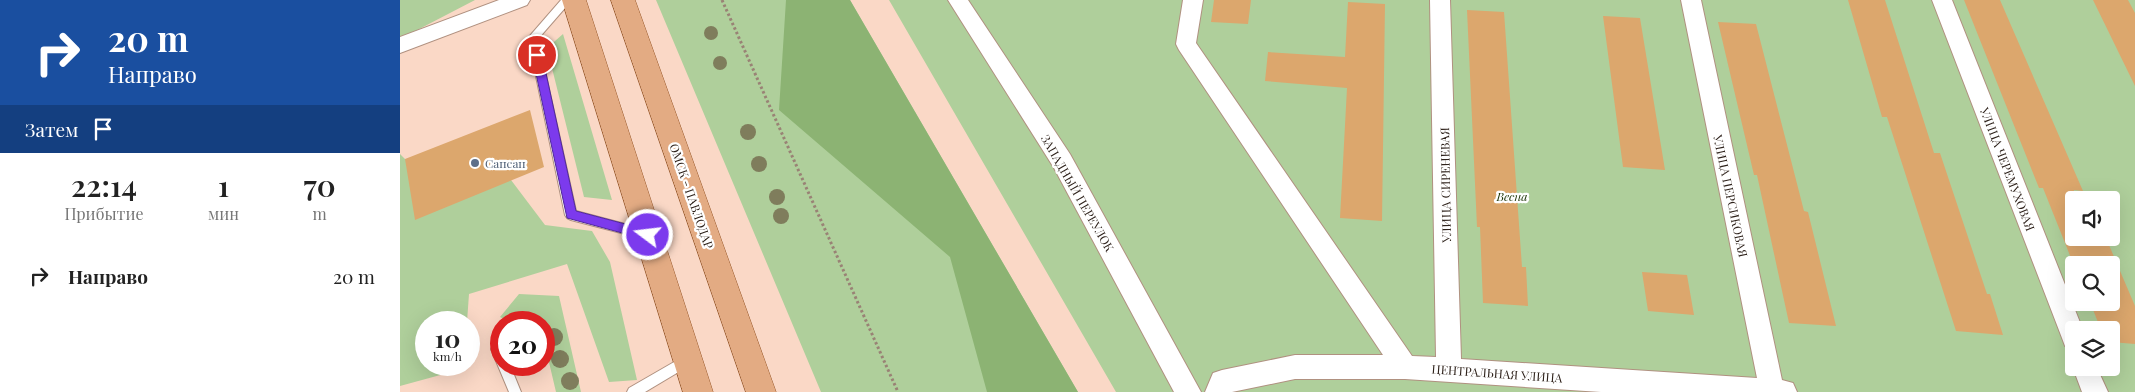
<!DOCTYPE html>
<html lang="ru">
<head>
<meta charset="utf-8">
<style>
	:root { --surface:#fff; --page:#f6f6f6; --text:#222; --muted:#767676 }
	body { margin:0; font-family:"Playfair Display",serif; background:var(--page); color:var(--text); height:100vh; display:flex; flex-direction:column; font-size:19px; white-space:nowrap }
	* { box-sizing:border-box; margin:0 }
	p { font-size:16px; color:var(--muted) }
	.icon { flex:none; width:28px; height:28px; fill:none; stroke:currentColor; stroke-width:2; stroke-linecap:round; stroke-linejoin:round }
	.map { position:relative; flex:1; overflow:hidden }
	.panel { display:flex; flex-direction:column; background:var(--surface); width:400px }
	.panel>* { flex:none }
	.top-card { background:#1a4fa0; color:#fff; overflow:hidden }
	.fabs { position:absolute; left:1665px; top:191px; display:grid; gap:10px }
	.fabs a { display:grid; place-items:center; width:55px; height:55px; border-radius:5px; background:var(--surface); box-shadow:0 5px 20px #0002; font-size:25px }
	.speed { position:absolute; left:15px; top:311px; display:flex; gap:10px; font-size:25px; font-weight:700; text-align:center }
	.speed>* { display:grid; place-content:center; width:65px; height:65px; border-radius:50%; background:var(--surface); box-shadow:0 5px 20px #0002; line-height:1 }
	.speed small { font-size:12px; font-weight:400 }
	.speed .limit { border:8px solid #d22; background:#fff; color:#111 }
	.pin { position:absolute; display:grid; place-items:center; width:42px; height:42px; color:#fff; margin:-21px; border:2px solid #fff; border-radius:50%; box-shadow:0 1px 5px #0007 }
	.me { position:absolute; width:55px; margin:-28px; rotate:285deg; stroke-linejoin:round; filter:drop-shadow(0 0 4px #0008) }
	.turn { display:flex; align-items:center; gap:18px; height:105px; padding:0 25px; font-size:22px }
	.turn .icon { width:65px; height:65px; stroke-width:2.5 }
	.turn b { display:block; font-size:35px; line-height:42px }
	.then { display:flex; align-items:center; height:48px; padding:0 25px; background:#0003; gap:10px; font-size:19px }
	.eta { display:flex; justify-content:space-evenly; align-items:center; height:85px; text-align:center }
	.eta b { font-size:30px; font-weight:600; line-height:35px }
	ul { padding:0; list-style:none }
	li { display:flex; align-items:center; gap:15px; height:75px; padding:0 25px }
	li div { flex:1 }
	li b { display:block; font-size:19px }
	li em { font-style:normal }
	main { display:flex; flex:1; min-height:0 }
	.map>svg:first-child { display:block }
	.green { fill:#afcf9b; fill-rule:evenodd }
	.forest { fill:#8cb373 }
	.building { fill:#dca76d }
	.lines { fill:none; stroke-linecap:round; stroke-linejoin:round }
	.service-casing { stroke:#b09180; stroke-width:2 }
	.minor-casing { stroke:#b09180; stroke-width:2 }
	.primary-casing { stroke:#975729; stroke-width:1 }
	.path { stroke:#998275; stroke-width:3; stroke-dasharray:2.5 2.5; stroke-linecap:butt }
	.service { fill:#fff; fill-rule:evenodd }
	.minor { fill:#fff; fill-rule:evenodd }
	.primary { fill:#e3ab83; fill-rule:evenodd }
	.tree { fill:#7f7d5c }
	.route { fill:#7c3aed; stroke:#51269a }
	.service-dot { fill:#5c6f8a; stroke:#fff; stroke-width:2 }
	.labels { text-anchor:middle; dominant-baseline:central; stroke-width:4.5; stroke-linejoin:round; paint-order:stroke }
	.service-label { font-size:12px; fill:#4e5e75; stroke:#fff; text-anchor:start }
	.street-label { font-size:12px; fill:#2e221b; stroke:#fff }
	.park-label { font-size:12px; font-style:italic; fill:#1b3305; stroke:#fff }
</style>
</head>
<body>
<main>
<section class="panel">
<div class="top-card">
<div class="turn"><svg class="icon" aria-label="right" viewBox="0 0 24 24"><path d="M7 20v-9h11M14 6l5 5-5 5"/></svg><div><b>20 m</b>Направо</div></div>
<div class="then">Затем<svg class="icon" aria-label="arrive" viewBox="0 0 24 24"><path d="M6 21V4h12l-3 4 3 4H6"/></svg></div>
</div>
<div class="eta">
<div><b>22:14</b><p>Прибытие</p></div>
<div><b>1</b><p>мин</p></div>
<div><b>70</b><p>m</p></div>
</div>
<ul>
<li><svg class="icon" aria-label="right" viewBox="0 0 24 24"><path d="M7 20v-9h11M14 6l5 5-5 5"/></svg><div><b>Направо</b></div><em>20 m</em></li>
</ul>
</section>
<div class="map">
<svg width="1735" height="392" viewBox="0 0 1735 392">
	<rect width="100%" height="100%" fill="#fad8c6"/>
	<!-- green -->
	<path class="green" d="M0,0H75L0,39Z
		M256,0H450L678,392H421Z
		M489,0H1735V392H716ZM1674,200H1711V238H1674ZM1674,265H1711V302H1674ZM1674,330H1711V368H1674Z
		M163,34L212,200L184,197L147,48Z
		M0,154L5,159L111,180L145,225L192,231L210,262L237,380L209,382L167,264L69,294L67,322H26V365H66V368L0,386Z
		M119,294L159,296L181,392H156L144,341V322H110L100,317Z"/>
	<!-- forest -->
	<path class="forest" d="M386,0H450L678,392H587L550,257L379,110Z"/>
	<!-- building -->
	<path class="building" d="M814,0H851L848,24L811,22Z
		M1448,0H1485L1534,153H1540L1587,294H1590L1603,335L1556,331L1487,117H1482Z
		M1564,0H1600L1683,191L1674,190V238H1706L1735,306V344L1711,342V330H1701L1690,302H1711V265H1675L1673,263L1643,188H1639Z
		M1693,0H1728L1735,13V86Z
		M948,2L985,4L982,221L940,218L947,88L865,81L868,52L945,57Z
		M1067,10L1104,12L1122,267H1126L1128,306L1083,303L1080,227H1077Z
		M1203,16L1240,18L1265,170L1223,167Z
		M1318,22L1356,24L1404,211L1408,212L1436,326L1389,323L1357,175H1354Z
		M130,110L144,167L15,220L5,159Z
		M1242,272L1287,275L1294,315L1248,311Z"/>
	<g class="lines">
		<defs>
			<path id="service" d="M161,0H172L138,39L176,211L248,230L252,231L254,235L252,239L248,240L171,220L167,218L165,215L128,38Z
				M97,343L101,345V365H110L121,392H109L91,349L93,345Z
				M288,354L292,356L294,360L292,364L245,392H227L229,388Z"/>
			<path id="minor" d="M99,0H130L127,5L0,53V37Z
				M548,0H568L670,154L801,392H774L654,168Z
				M783,0H803L796,43L1012,356L1036,357L1030,0H1050L1061,359L1357,378L1281,0H1301L1382,380L1393,383L1397,392H1201L1005,379H895L832,392H805L813,373L822,370L895,355H983L779,50L776,44Z
				M1532,0H1552L1683,330H1674V349L1665,346L1662,338Z
				M1674,365V368H1697L1708,392H1682L1673,368Z"/>
			<path id="primary" d="M162,0H186L313,392H283Z
				M211,0H235L376,392H346Z"/>
		</defs>
		<!-- service casing -->
		<use href="#service" class="service-casing"/>
		<!-- minor casing -->
		<use href="#minor" class="minor-casing"/>
		<!-- primary casing -->
		<use href="#primary" class="primary-casing"/>
		<!-- path -->
		<path class="path" d="M322,0L498,392"/>
		<!-- service -->
		<use href="#service" class="service"/>
		<!-- minor -->
		<use href="#minor" class="minor"/>
		<!-- primary -->
		<use href="#primary" class="primary"/>
	</g>
	<!-- trees -->
	<g class="tree">
		<circle cx="311" cy="33" r="7"/>
		<circle cx="320" cy="63" r="7"/>
		<circle cx="348" cy="132" r="8"/>
		<circle cx="359" cy="164" r="8"/>
		<circle cx="377" cy="197" r="8"/>
		<circle cx="381" cy="216" r="8"/>
		<circle cx="154" cy="337" r="9"/>
		<circle cx="160" cy="359" r="9"/>
		<circle cx="170" cy="381" r="9"/>
	</g>
	<!-- route -->
	<path class="route" d="M137,51L142,55L176,211L248,230L252,231V239L248,240L167,218L132,55Z"/>
	<!-- markers -->
	<circle class="service-dot" cx="75" cy="163" r="5"/>
	<g class="labels">
		<!-- service labels -->
		<g class="service-label">
			<text x="85" y="163">Сапсан</text>
		</g>
		<!-- street labels -->
		<g class="street-label">
			<text transform="translate(1608 169) rotate(69)">УЛИЦА ЧЕРЕМУХОВАЯ</text>
			<text transform="translate(1045 185) rotate(-91)">УЛИЦА СИРЕНЕВАЯ</text>
			<text transform="translate(678 193) rotate(60)">ЗАПАДНЫЙ ПЕРЕУЛОК</text>
			<text transform="translate(292 196) rotate(71)">ОМСК - ПАВЛОДАР</text>
			<text transform="translate(1331 196) rotate(78)">УЛИЦА ПЕРСИКОВАЯ</text>
			<text transform="translate(1097 373) rotate(4)">ЦЕНТРАЛЬНАЯ УЛИЦА</text>
		</g>
		<!-- park labels -->
		<g class="park-label">
			<text x="1112" y="196">Весна</text>
		</g>
	</g>
</svg>
<div class="fabs">
<a><svg class="icon" aria-label="sound" viewBox="0 0 24 24"><path d="M4 9h4l5-4v14l-5-4H4zM17 9q2 3 0 6"/></svg></a>
<a><svg class="icon" aria-label="search" viewBox="0 0 24 24"><circle cx="10" cy="10" r="6"/><path d="M15 15l6 6"/></svg></a>
<a><svg class="icon" aria-label="layers" viewBox="0 0 24 24"><path d="M12 4l9 5-9 5-9-5zM3 14l9 5 9-5"/></svg></a>
</div>
<div class="speed"><div>10<small>km/h</small></div><div class="limit">20</div></div>
<div class="pin" style="left:137px;top:55px;background:#d93025"><svg class="icon" aria-label="arrive" viewBox="0 0 24 24"><path d="M6 21V4h12l-3 4 3 4H6"/></svg></div>
<svg class="me" style="left:248px;top:235px" viewBox="-20 -20 40 40"><circle r="17" fill="#7c3aed" stroke="#fff" stroke-width="3"/><path d="M0-11L8 9 0 5-8 9z" fill="#fff"/></svg>
</div>
</main>
</body>
</html>
